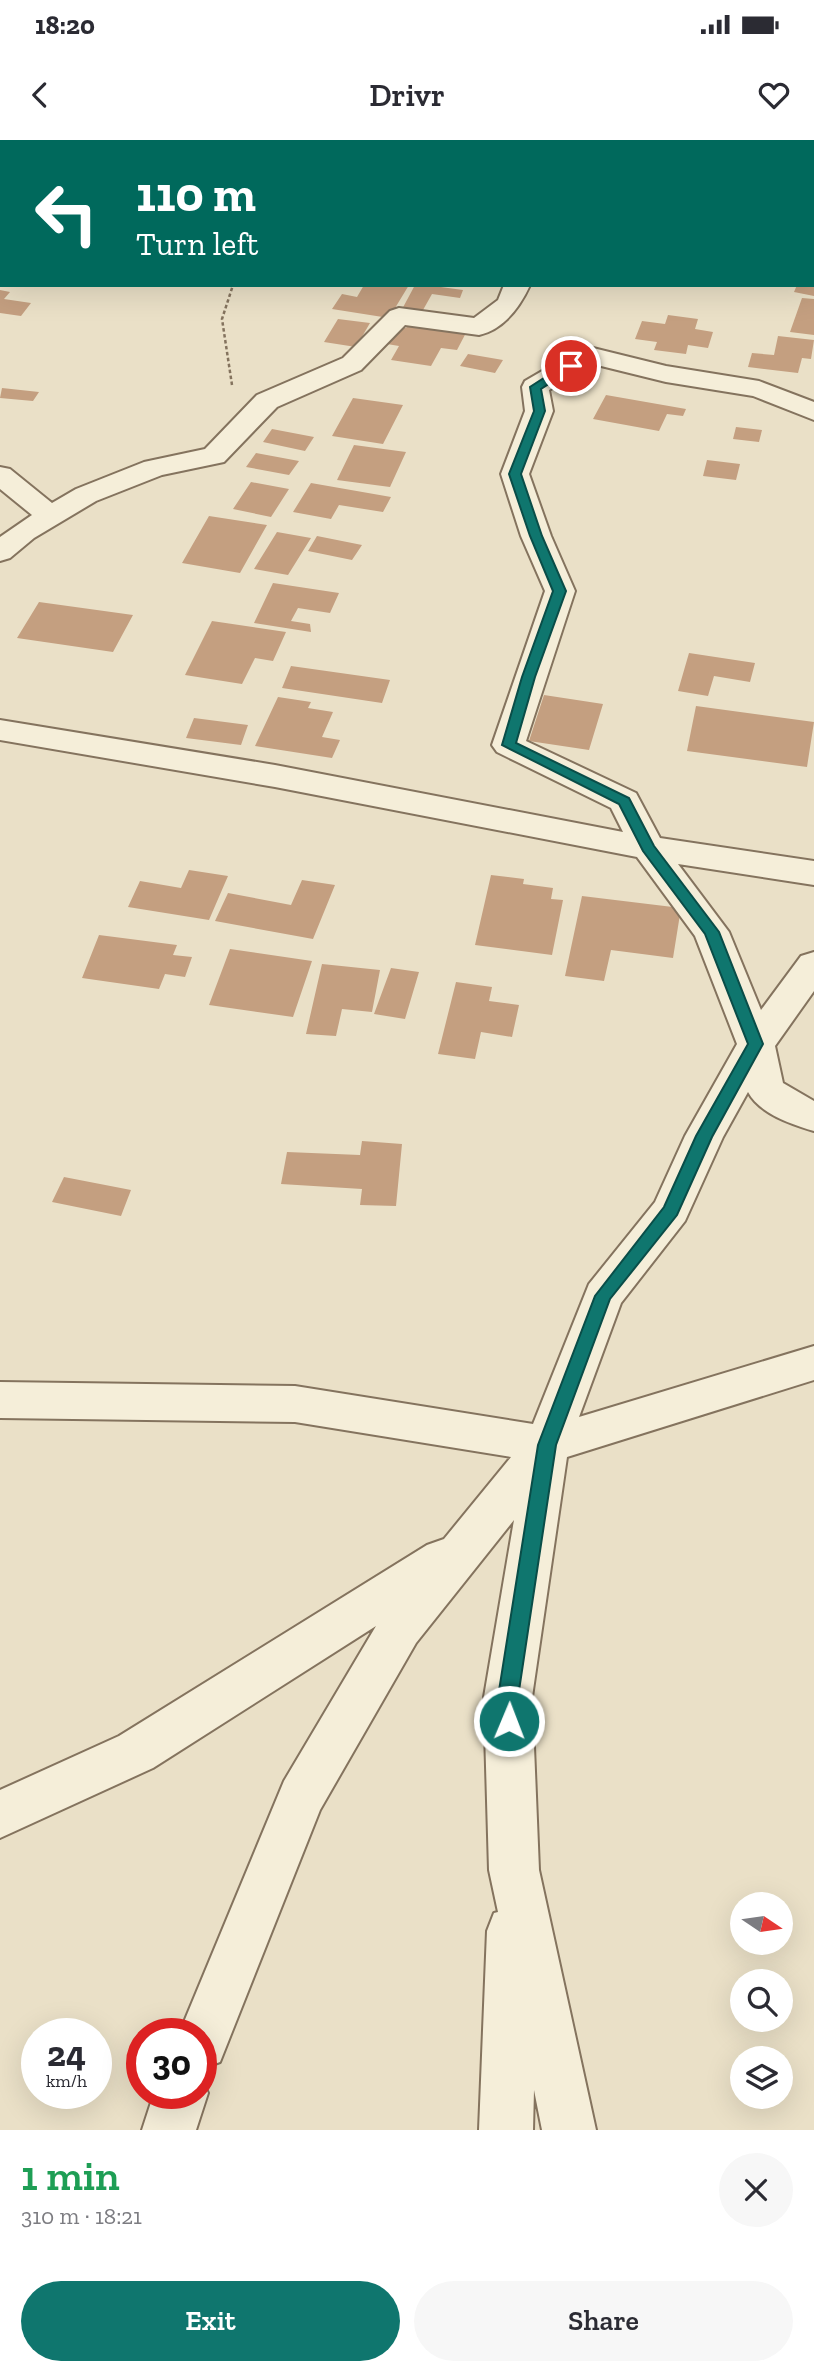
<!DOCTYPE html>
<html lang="en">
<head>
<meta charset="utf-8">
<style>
	:root { --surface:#fff; --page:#f7f7f7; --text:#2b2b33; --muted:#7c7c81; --accent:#0f766e }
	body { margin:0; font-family:"Zilla Slab",serif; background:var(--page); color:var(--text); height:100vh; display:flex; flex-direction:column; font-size:26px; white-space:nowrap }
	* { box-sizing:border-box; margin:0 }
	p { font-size:23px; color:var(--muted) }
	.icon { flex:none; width:38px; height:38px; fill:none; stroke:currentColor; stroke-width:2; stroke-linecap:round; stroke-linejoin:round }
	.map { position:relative; height:1990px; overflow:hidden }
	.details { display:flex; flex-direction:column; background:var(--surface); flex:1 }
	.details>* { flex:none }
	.hud { position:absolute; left:0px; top:0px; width:816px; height:147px; box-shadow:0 7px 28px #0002; background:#00695c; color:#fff; overflow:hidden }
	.needle { width:46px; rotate:103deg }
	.buttons { position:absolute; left:730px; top:1752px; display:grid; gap:14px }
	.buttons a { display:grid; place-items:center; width:63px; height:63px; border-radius:50%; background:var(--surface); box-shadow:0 7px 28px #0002; font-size:35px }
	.speed { position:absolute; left:21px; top:1878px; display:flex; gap:14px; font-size:35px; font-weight:700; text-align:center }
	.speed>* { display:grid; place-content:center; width:91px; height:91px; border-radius:50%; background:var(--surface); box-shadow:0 7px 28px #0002; line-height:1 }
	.speed small { font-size:18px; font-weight:400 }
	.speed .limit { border:10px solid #d22; background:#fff; color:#111 }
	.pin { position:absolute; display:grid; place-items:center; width:60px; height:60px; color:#fff; margin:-30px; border:4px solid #fff; border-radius:50%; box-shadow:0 2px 7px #0007 }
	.me { position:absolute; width:77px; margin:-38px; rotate:1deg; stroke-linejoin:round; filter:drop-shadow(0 0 5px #0008) }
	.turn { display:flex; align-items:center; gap:24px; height:147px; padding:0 21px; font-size:32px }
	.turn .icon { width:91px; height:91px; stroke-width:2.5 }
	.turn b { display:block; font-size:49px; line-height:60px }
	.round { display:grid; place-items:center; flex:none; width:74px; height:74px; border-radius:37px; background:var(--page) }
	.overview { display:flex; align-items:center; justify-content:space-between; height:119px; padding:0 21px }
	h1 { font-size:42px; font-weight:600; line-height:52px; color:#1e9e55 }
	.action { display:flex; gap:14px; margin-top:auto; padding:14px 21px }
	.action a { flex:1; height:80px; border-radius:42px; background:var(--accent); color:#fff; font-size:28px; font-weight:600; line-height:80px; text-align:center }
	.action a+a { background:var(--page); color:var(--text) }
	.status { display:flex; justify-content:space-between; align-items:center; height:49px; padding:0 35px; background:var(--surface); direction:ltr }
	.status svg { height:19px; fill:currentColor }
	header { display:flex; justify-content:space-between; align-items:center; height:91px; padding:0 21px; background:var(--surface); font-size:32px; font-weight:600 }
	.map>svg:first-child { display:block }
	.building { fill:#c49f80 }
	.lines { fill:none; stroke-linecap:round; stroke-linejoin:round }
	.minor-casing { stroke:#84735e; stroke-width:4 }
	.path { stroke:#84735e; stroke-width:2.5; stroke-dasharray:3.5 2.5; stroke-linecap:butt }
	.minor { fill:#f5eed9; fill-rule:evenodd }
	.route { fill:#0f766e; stroke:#0a4d48; stroke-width:2 }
</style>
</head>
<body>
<div class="status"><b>18:20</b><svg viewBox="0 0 49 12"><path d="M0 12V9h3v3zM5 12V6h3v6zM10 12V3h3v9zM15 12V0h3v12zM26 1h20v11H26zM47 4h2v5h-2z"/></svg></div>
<header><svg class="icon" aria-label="back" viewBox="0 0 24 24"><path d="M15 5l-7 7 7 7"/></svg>Drivr<svg class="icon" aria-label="heart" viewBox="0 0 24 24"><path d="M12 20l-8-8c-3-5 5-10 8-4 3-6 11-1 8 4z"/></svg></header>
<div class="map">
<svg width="814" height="1990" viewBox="0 0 814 1990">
	<rect width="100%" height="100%" fill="#eae0c7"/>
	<!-- building -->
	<path class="building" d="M364,145H409L389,178L332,169L342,154L357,157Z
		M415,145H426L463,150L460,158L432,154L423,170L449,174L447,179L400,173Z
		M797,145H814V156L794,152Z
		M0,150L10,152L4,159L31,163L21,176L0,173Z
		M802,158L814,159V195L790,192Z
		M668,175L698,179L695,189L713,192L708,208L688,205L686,214L654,210L657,202L635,199L642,181L665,184Z
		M338,179L370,183L356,207L324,202Z
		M411,181L468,189L457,210L441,208L431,226L391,220L399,206L387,204L397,187L406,188Z
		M778,196L814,200L811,219L802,218L798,233L748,227L752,213L774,215Z
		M468,214L503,220L495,233L460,226Z
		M2,248L39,252L33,261L0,258Z
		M606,255L686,269L683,276L667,274L659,291L593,279Z
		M353,258L403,265L383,304L332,296Z
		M736,287L762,290L759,302L733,299Z
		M272,289L314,297L305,311L263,302Z
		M354,305L406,312L390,347L337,340Z
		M256,313L299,321L289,335L246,327Z
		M707,320L740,324L736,340L703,336Z
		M251,342L289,349L271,377L233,369Z
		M311,343L391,357L383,372L339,365L331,379L293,372Z
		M209,376L267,385L240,433L182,423Z
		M277,392L311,398L288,435L254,429Z
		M317,396L362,405L352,420L308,411Z
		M273,443L339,453L330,473L298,468L291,481L310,484L311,492L254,483Z
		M39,462L133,475L113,512L17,498Z
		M212,481L286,492L273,521L255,518L242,544L185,535Z
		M689,513L755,523L750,542L714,536L708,556L678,551Z
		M291,526L390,540L382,563L282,548Z
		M544,555L603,564L589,610L529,601Z
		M278,557L311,562L308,568L333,572L322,597L340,600L332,618L255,606Z
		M696,566L814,582L807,627L687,611Z
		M194,578L248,585L241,605L186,598Z
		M189,730L228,736L209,780L128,767L140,741L181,748Z
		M491,735L524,739L523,744L553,748L551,759L563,760L552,815L475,805Z
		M302,740L335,745L313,799L215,781L228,753L291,765Z
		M582,756L681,768L673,818L611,810L604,841L565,836Z
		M99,795L177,805L173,815L192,817L185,837L165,834L159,849L82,838Z
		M230,809L312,821L293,877L209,865Z
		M322,824L380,830L372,872L342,869L336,896L306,894Z
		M391,828L419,832L405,879L374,874Z
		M456,842L492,847L489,861L519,865L512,897L481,892L475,919L438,914Z
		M362,1001L402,1004L396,1066L360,1065L362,1049L281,1044L287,1012L360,1015Z
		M64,1037L131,1050L121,1076L52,1062Z"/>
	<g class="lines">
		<defs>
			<path id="minor" d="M350,0H374L375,2H352Z
				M753,0H777L753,2Z
				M504,145H530C520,167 504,189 479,195L405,185L361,230L277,267L224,322L162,335L96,361L34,398L10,418L0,421V397L32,375L0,349V327L10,329L52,363L76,349L144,322L205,309L257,255L343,218L390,171L399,168L474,178L498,160Z
				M589,207L666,226L759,241L814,262V280L753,256L666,242L593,224L549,250L553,271L529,334L551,396L575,451L526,601L636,653L660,698L814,721V745L678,724L729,792L761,870L801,816L814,812V851L775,906L783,943L814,961V991C791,984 760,974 748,952L723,997L685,1081L621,1163L579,1277L814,1206V1240L567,1317L532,1557L539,1730L596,1990H542L534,1950L533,1990H479L487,1791L494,1773L498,1772L489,1730L484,1557L514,1380L416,1503L320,1670L220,1922L201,1929V1894H179L284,1641L376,1486L153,1628L0,1698V1650L119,1596L427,1405L444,1399L511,1317L295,1282L0,1278V1242L295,1246L533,1284L589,1144L655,1062L685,996L737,904L695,796L637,717L275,647L0,600V580L275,625L623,692L611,668L497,612L492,605L545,451L521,396L501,334L525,271L522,247L525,241L580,209Z
				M201,1938L208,1953L196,1990H142L154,1953H201Z"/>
		</defs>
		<!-- minor casing -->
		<use href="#minor" class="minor-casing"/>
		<!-- path -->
		<path class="path" d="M232,245L222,179L233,145"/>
		<!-- minor -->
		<use href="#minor" class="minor"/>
	</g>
	<!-- route -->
	<path class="route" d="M567,223L577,226L541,249L545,271L521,334L542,396L566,451L535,537L516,603L629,658L654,706L719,792L763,904L712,997L677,1075L610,1159L556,1305L518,1557L519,1581L516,1588L509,1590L502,1588L499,1581L498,1557L538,1305L595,1156L664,1067L696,996L748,904L705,794L643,711L619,664L502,605L522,537L553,451L530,396L509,334L534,271L530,247Z"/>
</svg>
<div class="buttons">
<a><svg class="needle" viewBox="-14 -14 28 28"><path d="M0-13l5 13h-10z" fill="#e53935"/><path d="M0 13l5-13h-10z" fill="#7c7c81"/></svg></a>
<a><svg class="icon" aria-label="search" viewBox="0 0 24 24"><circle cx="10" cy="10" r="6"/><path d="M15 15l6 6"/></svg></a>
<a><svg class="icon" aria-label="layers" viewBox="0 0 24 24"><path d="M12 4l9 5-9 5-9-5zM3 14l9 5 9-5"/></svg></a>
</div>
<div class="speed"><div>24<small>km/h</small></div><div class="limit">30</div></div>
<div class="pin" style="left:571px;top:226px;background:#d93025"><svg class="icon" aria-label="arrive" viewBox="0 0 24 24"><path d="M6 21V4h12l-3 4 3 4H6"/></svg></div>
<svg class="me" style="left:509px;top:1581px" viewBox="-20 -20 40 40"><circle r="17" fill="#0f766e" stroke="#fff" stroke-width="3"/><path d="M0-11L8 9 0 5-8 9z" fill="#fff"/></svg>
<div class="hud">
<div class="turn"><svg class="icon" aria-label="left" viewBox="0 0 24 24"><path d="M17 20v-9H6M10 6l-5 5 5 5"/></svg><div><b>110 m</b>Turn left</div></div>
</div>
</div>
<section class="details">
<div class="overview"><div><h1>1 min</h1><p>310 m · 18:21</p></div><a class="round"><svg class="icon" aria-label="close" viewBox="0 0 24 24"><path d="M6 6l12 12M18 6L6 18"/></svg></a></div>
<div class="action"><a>Exit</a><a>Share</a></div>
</section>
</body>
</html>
